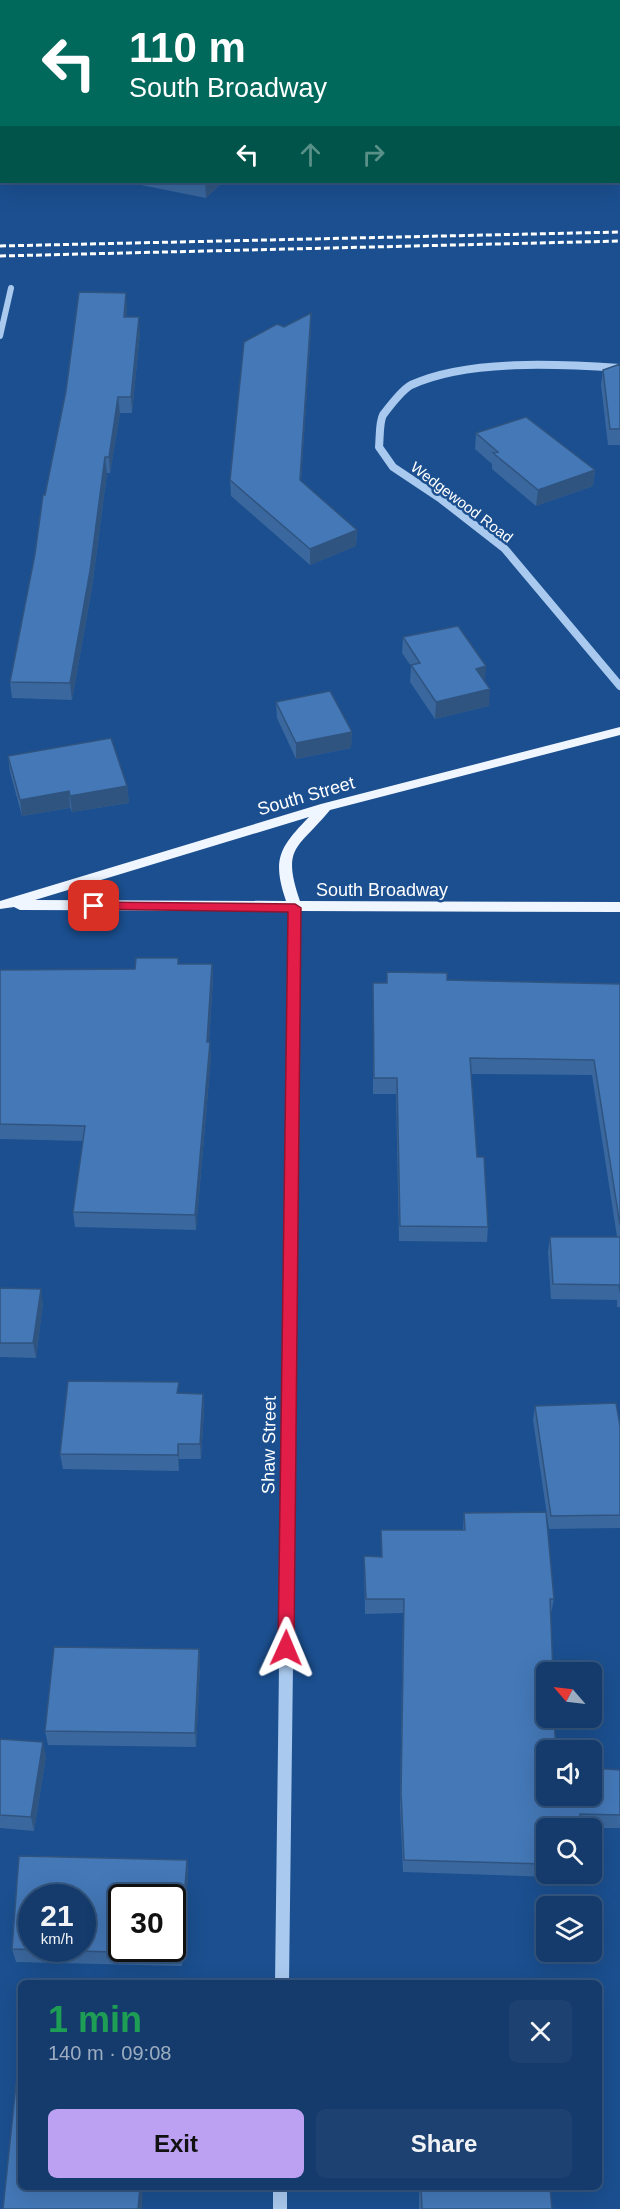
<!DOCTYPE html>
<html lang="en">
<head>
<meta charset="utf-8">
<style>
	:root { --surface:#143b6b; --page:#1d4271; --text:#f1f3f6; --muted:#9dadc1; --line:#33557e; --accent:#bca0f2 }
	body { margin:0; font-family:Arial,sans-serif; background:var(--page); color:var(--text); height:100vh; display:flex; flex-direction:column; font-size:22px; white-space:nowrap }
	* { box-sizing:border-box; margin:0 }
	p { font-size:20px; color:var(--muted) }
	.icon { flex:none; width:33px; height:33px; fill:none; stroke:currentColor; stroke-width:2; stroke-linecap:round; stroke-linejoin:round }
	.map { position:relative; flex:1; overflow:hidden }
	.panel { position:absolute; left:18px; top:1980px; width:584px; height:210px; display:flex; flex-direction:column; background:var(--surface); border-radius:9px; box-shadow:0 6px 24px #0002,0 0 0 2px var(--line) }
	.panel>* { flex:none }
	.hud { position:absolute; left:0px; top:0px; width:621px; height:183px; box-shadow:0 6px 24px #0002,0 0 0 2px var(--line); background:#00695c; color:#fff; overflow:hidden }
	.needle { width:39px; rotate:298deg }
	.controls { position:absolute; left:536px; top:1662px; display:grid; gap:12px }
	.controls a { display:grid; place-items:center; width:66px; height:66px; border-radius:9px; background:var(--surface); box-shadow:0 6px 24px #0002,0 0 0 2px var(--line); font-size:30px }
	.speed { position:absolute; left:18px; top:1884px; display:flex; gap:12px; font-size:30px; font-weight:700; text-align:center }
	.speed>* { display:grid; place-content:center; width:78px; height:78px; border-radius:50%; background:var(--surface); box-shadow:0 6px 24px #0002,0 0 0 2px var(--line); line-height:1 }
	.speed small { font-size:15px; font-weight:400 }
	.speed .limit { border:3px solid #111; border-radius:9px; background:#fff; color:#111 }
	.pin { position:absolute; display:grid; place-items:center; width:51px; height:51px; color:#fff; margin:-26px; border-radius:12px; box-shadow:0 3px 9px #0006 }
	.me { position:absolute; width:66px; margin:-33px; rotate:1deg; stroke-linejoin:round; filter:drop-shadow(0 0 4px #0008) }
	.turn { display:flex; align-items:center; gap:21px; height:126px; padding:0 30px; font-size:27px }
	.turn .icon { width:78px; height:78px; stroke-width:2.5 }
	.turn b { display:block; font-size:42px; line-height:51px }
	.lanes { display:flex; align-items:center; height:57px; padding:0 30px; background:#0003; justify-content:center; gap:30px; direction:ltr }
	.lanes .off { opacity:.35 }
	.round { display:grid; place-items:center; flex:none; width:63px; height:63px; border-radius:9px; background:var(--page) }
	.head { display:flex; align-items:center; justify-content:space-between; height:102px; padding:0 30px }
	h1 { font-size:36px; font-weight:600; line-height:45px; color:#1e9e55 }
	.cta { display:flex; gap:12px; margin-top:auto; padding:12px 30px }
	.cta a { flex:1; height:69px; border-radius:9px; background:var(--accent); color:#111; font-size:24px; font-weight:600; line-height:69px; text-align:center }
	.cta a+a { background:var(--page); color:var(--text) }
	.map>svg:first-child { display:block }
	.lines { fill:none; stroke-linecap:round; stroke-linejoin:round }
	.minor-far3 { stroke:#a9c9ee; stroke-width:6 }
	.minor-far2 { stroke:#a9c9ee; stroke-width:8 }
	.minor-far1 { stroke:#a9c9ee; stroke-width:10 }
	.minor { stroke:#a9c9ee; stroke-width:14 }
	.major { fill:#f0f6ff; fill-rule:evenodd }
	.rail { stroke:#fff; stroke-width:3; stroke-dasharray:6 3; stroke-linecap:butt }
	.wall { fill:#3a679d }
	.shaded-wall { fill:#305480 }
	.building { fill:#4478b7; stroke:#305480; stroke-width:1.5; fill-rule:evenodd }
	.route { fill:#e11d48; stroke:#92132f; stroke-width:1.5 }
	.labels { text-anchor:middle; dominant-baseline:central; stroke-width:5; stroke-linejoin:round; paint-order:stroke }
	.far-street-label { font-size:15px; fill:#fff; stroke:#1b4f8f }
	.street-label { font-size:18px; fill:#fff; stroke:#1b4f8f }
</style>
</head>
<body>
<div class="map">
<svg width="620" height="2209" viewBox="0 0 620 2209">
	<rect width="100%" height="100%" fill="#1b4f8f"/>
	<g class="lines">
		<!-- minor-far3 -->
		<path class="minor-far3" d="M0,336L11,288"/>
		<!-- minor-far2 -->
		<path class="minor-far2" d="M620,368C560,364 467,359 411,385C402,390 389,407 383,415C379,423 380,438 379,447L393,467L441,499L504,548L620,686"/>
		<!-- minor-far1 -->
		<path class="minor-far1" d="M289,1431L295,908"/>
		<!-- minor -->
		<path class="minor" d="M282,1983L289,1429
			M280,2187V2209"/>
		<!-- major -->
		<path class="major" d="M79,0L96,2H80Z
			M620,727V735L330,810C298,849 281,846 300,901L620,902V912L300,911L295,913L290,911L20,910L14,907L0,909V901L321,804ZM309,817C279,848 272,859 286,901L35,900Z"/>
		<!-- rail -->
		<path class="rail" d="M0,246L620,232
			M0,256L620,241"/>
	</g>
	<!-- wall -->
	<path class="wall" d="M139,0H458L456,2H137Z
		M126,182H223L206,198Z
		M127,308L126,317L140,332L132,413H120L110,473H107L92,588L72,700L12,698L10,682L35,554L45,495Z
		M284,327L311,328L301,481L357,530L356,546L310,565L231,496L230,480Z
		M620,364V445H608L601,385L603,370Z
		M476,433L595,470L593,486L536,506L492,469V464L475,449Z
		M403,637L489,706L435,719L410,682L411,666L402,653Z
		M276,702L352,732L351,748L296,759L277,718Z
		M8,756L127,786L129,803L72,812L70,808L22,816L10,772Z
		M178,964H212L213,979L209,1042L211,1057L196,1230L75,1227L73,1212L83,1141L0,1139V970L135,969Z
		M387,972L447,980L620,984V1307H617V1300L551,1299L548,1252L550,1237H617L592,1075L471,1074L477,1157L488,1227L487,1242L399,1241L396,1094H373V983H387Z
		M0,1288L43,1303L36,1358L0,1357Z
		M180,1393L203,1394L204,1409L201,1459H179V1471L63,1469L60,1454Z
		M535,1406L620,1426V1528L549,1529L533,1420Z
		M464,1513L554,1599L551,1613L546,1796L620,1770V1828H546V1874H553L552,1877L403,1872L400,1806L403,1613L365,1614L364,1556L381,1557V1530H463Z
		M199,1649L200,1664L196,1747L48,1745L45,1731Z
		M0,1739L46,1756L34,1831L0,1828Z
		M187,1860L188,1873L182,1966L16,1962L12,1949Z
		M598,2104L603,2157L598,2170Z
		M419,2187H550L552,2209H419Z"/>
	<!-- shaded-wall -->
	<path class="shaded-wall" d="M439,0H458L456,2H438Z
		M205,182H223L206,198Z
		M126,293L127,308L125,332L124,317Z
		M311,313V328L300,496V480Z
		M139,317L140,332L132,413L131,397Z
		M118,397L120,413L110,473L109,457Z
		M105,457L107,473L92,588L72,700L70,683Z
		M595,470L593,486L536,506L538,490Z
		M357,530L356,546L310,565V549Z
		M486,666L485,683L476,669Z
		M490,689L489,706L435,719L436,702Z
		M352,732L351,748L296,759V743Z
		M127,786L129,803L72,812L70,796Z
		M69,791L70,808L22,816L20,800Z
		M212,964L213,979L208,1057L207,1042Z
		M210,1042L211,1057L196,1230L195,1215Z
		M41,1289L43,1303L36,1358L33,1343Z
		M203,1394L204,1409L201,1459L200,1444Z
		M178,1444L179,1459V1471L178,1455Z
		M199,1649L200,1664L196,1747L195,1733Z
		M43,1742L46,1756L34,1831L31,1817Z
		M187,1860L188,1873L182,1966L180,1954Z
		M140,2187H143L142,2209H138Z"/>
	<!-- building -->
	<path class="building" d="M139,0H404L402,2H137Z
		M579,0H620V32V2H578Z
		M79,292L126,293L124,317H139L131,397H118L109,457H105L90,571L70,683L10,682L35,554L43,495H45L66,391Z
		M311,313L300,480L357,530L310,549L230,480L244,342L277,324L284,327Z
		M620,364V429H610L603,370Z
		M526,417L595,470L538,490L493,453L498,452L476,433Z
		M458,626L486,666L476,669L490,689L436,702L411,665L420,663L403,637Z
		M330,691L352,732L296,743L276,702Z
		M111,738L127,786L70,796L69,791L20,800L8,756Z
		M136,958H178V964H212L207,1042H210L195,1215L73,1212L85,1126L0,1124V970L135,969Z
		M387,972L447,973V980L620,984V1225L594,1060L470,1058L477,1157H484L488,1227L400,1226L397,1078H374L373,983H387Z
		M550,1237H620V1292L619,1285L553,1284Z
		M0,1288L41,1289L33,1343H0Z
		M68,1381L179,1382L177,1393L203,1394L200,1444H178V1455L60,1454Z
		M616,1403L620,1426V1515L551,1516L535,1406Z
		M546,1512L554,1599H550L553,1672H546V1718H554L556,1750H546V1796H591V1768L620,1770V1815L580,1814L581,1828H546V1864L404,1860L401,1793L404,1599H366L364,1556L382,1557L381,1530H465L464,1513Z
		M54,1647L199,1649L195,1733L45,1731Z
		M0,1739L43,1742L31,1817L0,1815Z
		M19,1856L187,1860L180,1954L12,1949ZM32,1898H82V1948H32ZM122,1898H172V1948H122Z
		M17,2075H21V2187H140L138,2209H3Z
		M598,2104L603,2157H598Z
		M421,2187H550L552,2209H422Z"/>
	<!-- route -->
	<path class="route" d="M94,902L295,904L301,908L294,1648L292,1654L286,1656L280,1654L278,1648L288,912L89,909V903Z"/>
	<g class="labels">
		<!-- far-street labels -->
		<g class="far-street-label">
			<text transform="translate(462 502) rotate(37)">Wedgewood Road</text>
		</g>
		<!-- street labels -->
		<g class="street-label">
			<text transform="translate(306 796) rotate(-16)">South Street</text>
			<text x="382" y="890">South Broadway</text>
			<text transform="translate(269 1445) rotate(-89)">Shaw Street</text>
		</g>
	</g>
</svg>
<div class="controls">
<a><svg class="needle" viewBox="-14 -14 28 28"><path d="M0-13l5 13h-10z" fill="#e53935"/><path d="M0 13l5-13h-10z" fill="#9dadc1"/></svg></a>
<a><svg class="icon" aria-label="sound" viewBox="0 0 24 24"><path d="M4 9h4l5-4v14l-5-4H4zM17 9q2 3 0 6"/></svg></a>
<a><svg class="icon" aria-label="search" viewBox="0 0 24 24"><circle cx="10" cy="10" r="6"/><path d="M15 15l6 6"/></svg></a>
<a><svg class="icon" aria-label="layers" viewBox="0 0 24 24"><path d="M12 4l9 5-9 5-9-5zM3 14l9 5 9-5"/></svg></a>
</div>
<div class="speed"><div>21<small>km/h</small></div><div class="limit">30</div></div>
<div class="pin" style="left:94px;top:906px;background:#d93025"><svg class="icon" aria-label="arrive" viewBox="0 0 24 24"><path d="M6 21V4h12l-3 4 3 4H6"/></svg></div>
<svg class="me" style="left:286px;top:1648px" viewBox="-20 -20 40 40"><path d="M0-17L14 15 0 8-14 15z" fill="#e11d48" stroke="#fff" stroke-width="4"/></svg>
<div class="hud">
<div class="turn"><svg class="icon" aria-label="left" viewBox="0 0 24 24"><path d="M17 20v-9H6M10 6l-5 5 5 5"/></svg><div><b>110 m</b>South Broadway</div></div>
<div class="lanes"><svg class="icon" aria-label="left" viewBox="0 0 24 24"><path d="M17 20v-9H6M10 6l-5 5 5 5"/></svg><svg class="icon off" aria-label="ahead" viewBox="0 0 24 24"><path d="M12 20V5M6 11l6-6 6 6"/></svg><svg class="icon off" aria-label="right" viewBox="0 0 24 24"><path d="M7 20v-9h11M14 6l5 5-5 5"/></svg></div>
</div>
<section class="panel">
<div class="head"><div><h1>1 min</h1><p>140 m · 09:08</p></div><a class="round"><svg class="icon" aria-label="close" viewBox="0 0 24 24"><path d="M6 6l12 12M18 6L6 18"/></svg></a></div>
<div class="cta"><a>Exit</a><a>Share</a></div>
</section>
</div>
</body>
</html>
